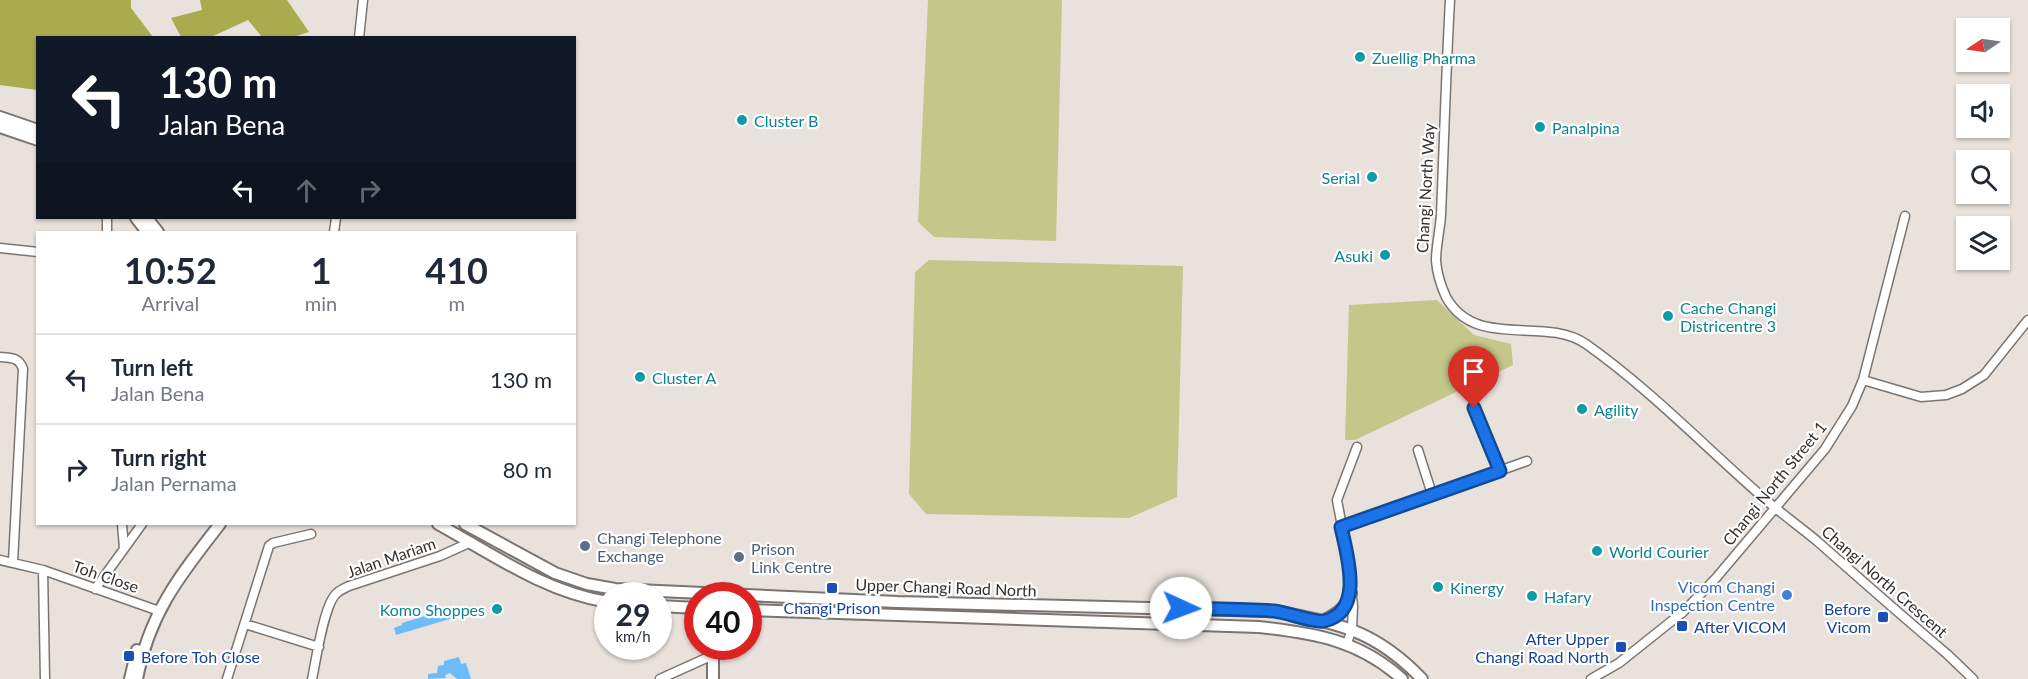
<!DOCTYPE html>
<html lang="en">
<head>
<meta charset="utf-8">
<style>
	:root { --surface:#fff; --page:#f2f2f3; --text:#1f2937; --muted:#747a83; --line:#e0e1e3 }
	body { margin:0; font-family:Lato,sans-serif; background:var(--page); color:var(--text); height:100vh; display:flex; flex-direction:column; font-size:22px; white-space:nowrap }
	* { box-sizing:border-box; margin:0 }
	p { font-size:20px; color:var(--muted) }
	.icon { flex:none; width:33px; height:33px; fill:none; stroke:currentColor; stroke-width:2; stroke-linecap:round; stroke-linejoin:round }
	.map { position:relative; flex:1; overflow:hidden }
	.drawer { position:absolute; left:36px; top:231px; width:540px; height:294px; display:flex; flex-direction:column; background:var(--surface); border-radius:0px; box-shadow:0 2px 4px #0004 }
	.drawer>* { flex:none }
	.guide { position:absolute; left:36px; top:36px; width:540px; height:183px; border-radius:0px; box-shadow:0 2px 4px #0004; background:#111827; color:#fff; overflow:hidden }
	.needle { width:39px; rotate:257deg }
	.tools { position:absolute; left:1956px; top:18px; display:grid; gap:12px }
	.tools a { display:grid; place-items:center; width:54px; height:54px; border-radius:0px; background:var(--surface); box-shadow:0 2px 4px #0004; font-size:30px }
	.speed { position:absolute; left:594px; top:582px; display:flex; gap:12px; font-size:30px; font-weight:700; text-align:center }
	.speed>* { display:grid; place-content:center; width:78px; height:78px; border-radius:50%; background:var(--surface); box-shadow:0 2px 4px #0004; line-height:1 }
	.speed small { font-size:15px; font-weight:400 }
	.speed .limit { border:9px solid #d22; background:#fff; color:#111 }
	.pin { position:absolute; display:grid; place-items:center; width:51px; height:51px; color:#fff; margin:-62px -26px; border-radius:50% 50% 50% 0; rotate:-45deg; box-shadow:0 0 6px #0007 }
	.pin .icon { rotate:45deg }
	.me { position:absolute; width:66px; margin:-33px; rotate:92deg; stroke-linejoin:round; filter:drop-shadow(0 0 4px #0008) }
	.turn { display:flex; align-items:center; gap:21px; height:126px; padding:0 24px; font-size:27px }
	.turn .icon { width:78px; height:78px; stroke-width:2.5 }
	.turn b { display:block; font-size:42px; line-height:51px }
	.lanes { display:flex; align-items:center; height:57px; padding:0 24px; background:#0003; justify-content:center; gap:30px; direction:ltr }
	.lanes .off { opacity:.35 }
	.eta { display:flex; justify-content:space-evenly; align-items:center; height:102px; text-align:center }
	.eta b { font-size:36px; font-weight:700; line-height:42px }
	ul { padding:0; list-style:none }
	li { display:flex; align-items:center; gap:18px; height:90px; padding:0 24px; border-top:2px solid var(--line) }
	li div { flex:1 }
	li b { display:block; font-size:22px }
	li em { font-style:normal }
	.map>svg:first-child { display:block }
	.green { fill:#c4c78a }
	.forest { fill:#a9ab4c }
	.water { fill:#6dbcf9 }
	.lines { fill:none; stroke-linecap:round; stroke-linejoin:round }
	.minor-casing { stroke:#7b7571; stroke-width:11 }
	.tertiary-casing { stroke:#7b7571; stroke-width:14 }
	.minor { stroke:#fff; stroke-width:8 }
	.tertiary { stroke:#fff; stroke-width:10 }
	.route-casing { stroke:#114b97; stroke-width:15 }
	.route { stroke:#1a73e8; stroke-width:10 }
	.culture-dot { fill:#0f9aa8; stroke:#fff; stroke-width:2 }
	.service-dot { fill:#5c6f8a; stroke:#fff; stroke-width:2 }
	.transit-dot { fill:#1a4fb4; stroke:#fff; stroke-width:2 }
	.shop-dot { fill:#3f7fe0; stroke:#fff; stroke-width:2 }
	.labels { text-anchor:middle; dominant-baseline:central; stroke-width:4.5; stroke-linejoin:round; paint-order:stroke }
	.culture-label { font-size:16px; fill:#0d838f; stroke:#fff; text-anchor:start }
	.street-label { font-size:16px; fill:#33302e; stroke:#fff }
	.service-label { font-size:16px; fill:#4e5e75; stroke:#fff; text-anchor:start }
	.shop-label { font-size:16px; fill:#366cbe; stroke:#fff; text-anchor:end }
	.transit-label { font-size:16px; fill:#164399; stroke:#fff; text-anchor:end }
</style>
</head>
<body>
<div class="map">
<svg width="2028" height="679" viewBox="0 0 2028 679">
	<rect width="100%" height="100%" fill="#e8e1dc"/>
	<!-- green -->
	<path class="green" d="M928,0H1062L1056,241L934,237L918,222Z
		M929,260L1183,266L1177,497L1129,518L926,514L909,494L915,272Z
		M1437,300L1474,335L1511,344L1513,365L1355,440H1345L1349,305Z"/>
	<!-- forest -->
	<path class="forest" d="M0,0H131V8L153,37L38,38L37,90L0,85Z
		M200,0H287L309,32L293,37H262L248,20L211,37H181L171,18L202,10Z"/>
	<!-- water -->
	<path class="water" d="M451,610L453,618L396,635L394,628L402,625V623L441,611L442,613Z
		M459,657L461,664L466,663L471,679H457L450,673L445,675L446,678L428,679V674L437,673L438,666L444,665V661Z"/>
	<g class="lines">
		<defs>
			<path id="minor" d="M1450,0C1446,72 1444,143 1441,215C1440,230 1436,246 1436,261C1437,273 1441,286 1446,297C1476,351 1544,315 1586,344C1651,390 1706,448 1766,500C1782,514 1800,527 1817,541C1860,579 1903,617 1947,654L1973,679
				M359,38L363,0
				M107,218V232
				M334,232L336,218
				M0,248L38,252
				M0,357C11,358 19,357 23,369L13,562
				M1863,380L1921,397L1946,395L1962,389L1984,375L2028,320
				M1474,408L1500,471
				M1418,450L1432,494
				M122,524L124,548
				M1341,527L1527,461
				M0,560L43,570L159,611
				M43,570L45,679
				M95,589L142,524
				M245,624L319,647
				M1347,643L1352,629L1353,606L1347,553L1337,500L1357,447
				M227,679L269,546L273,543L311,534
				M312,679C316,661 324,603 337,593C340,590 345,588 349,586L440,556L471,542
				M660,679L713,655
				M1591,679L1619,663L1683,612L1716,578L1825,449L1852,406L1863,380L1905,216"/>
			<path id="tertiary" d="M0,117L38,130
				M0,127L38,140
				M136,218L147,232
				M147,218L158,232
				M438,524C492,554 545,592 608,602
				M465,524L555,573L587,584L615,589L897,602L1275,611C1340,624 1375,630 1422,679
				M658,606L698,608
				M748,610L1259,627C1314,633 1359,640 1402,679
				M1323,621C1337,614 1346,608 1351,593
				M713,646V679
				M130,679L137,650
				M137,679C149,613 181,574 220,524"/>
		</defs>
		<!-- minor casing -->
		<use href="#minor" class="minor-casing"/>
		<!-- tertiary casing -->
		<use href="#tertiary" class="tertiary-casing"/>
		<!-- minor -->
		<use href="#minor" class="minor"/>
		<!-- tertiary -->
		<use href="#tertiary" class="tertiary"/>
	</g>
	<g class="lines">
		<defs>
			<path id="route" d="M1181,608C1212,609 1243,609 1274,611C1286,612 1314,623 1324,621C1365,612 1347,555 1341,527L1500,471L1474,408"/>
		</defs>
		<!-- route casing -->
		<use href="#route" class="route-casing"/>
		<!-- route -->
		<use href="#route" class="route"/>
	</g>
	<!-- markers -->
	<g class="culture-dot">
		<circle cx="1360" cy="57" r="6"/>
		<circle cx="742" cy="120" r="6"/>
		<circle cx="1540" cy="127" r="6"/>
		<circle cx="1372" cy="177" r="6"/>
		<circle cx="1385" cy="255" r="6"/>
		<circle cx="1668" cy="316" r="6"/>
		<circle cx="640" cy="377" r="6"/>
		<circle cx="1582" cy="409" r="6"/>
		<circle cx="1597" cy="551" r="6"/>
		<circle cx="1438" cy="587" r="6"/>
		<circle cx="1532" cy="596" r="6"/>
		<circle cx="497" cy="609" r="6"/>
	</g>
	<g class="service-dot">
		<circle cx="585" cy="546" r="6"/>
		<circle cx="739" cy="557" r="6"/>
	</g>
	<g class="transit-dot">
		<rect x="826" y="582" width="12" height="12" rx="3"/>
		<rect x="1877" y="611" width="12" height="12" rx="3"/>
		<rect x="1676" y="620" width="12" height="12" rx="3"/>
		<rect x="1615" y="641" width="12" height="12" rx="3"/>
		<rect x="123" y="650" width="12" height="12" rx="3"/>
	</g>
	<circle class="shop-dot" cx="1787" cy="595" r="6"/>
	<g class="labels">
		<!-- culture labels -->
		<g class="culture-label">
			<text x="1372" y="57">Zuellig Pharma</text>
			<text x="754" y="120">Cluster B</text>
			<text x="1552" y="127">Panalpina</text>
			<text x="1360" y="177" text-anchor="end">Serial</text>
			<text x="1373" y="255" text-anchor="end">Asuki</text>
			<text x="1680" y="307">Cache Changi<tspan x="1680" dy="18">Districentre 3</tspan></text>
			<text x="652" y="377">Cluster A</text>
			<text x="1594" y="409">Agility</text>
			<text x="1609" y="551">World Courier</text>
			<text x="1450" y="587">Kinergy</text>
			<text x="1544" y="596">Hafary</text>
			<text x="485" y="609" text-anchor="end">Komo Shoppes</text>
		</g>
		<!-- street labels -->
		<g class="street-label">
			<text transform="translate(1425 188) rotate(-87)">Changi North Way</text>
			<text transform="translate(1774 483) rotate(-51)">Changi North Street 1</text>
			<text transform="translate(391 557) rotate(-19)">Jalan Mariam</text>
			<text transform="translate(106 576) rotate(19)">Toh Close</text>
			<text transform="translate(1885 581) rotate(41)">Changi North Crescent</text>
			<text transform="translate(946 587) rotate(2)">Upper Changi Road North</text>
		</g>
		<!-- service labels -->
		<g class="service-label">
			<text x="597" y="537">Changi Telephone<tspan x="597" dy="18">Exchange</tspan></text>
			<text x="751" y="548">Prison<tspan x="751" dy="18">Link Centre</tspan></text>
		</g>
		<!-- shop labels -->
		<g class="shop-label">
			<text x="1775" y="586">Vicom Changi<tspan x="1775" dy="18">Inspection Centre</tspan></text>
		</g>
		<!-- transit labels -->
		<g class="transit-label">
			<text x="832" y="607" text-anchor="middle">Changi Prison</text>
			<text x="1871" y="608">Before<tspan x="1871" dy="18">Vicom</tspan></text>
			<text x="1694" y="626" text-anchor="start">After VICOM</text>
			<text x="1609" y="638">After Upper<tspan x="1609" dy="18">Changi Road North</tspan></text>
			<text x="141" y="656" text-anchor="start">Before Toh Close</text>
		</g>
	</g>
</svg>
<div class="tools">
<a><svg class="needle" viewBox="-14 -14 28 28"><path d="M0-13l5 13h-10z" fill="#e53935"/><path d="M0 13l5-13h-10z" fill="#747a83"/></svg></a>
<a><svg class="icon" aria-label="sound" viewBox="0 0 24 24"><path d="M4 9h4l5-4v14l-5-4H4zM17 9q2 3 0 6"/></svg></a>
<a><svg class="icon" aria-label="search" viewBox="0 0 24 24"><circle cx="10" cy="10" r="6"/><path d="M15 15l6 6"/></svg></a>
<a><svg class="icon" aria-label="layers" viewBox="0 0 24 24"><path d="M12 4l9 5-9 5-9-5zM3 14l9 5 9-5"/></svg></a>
</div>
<div class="speed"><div>29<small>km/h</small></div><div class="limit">40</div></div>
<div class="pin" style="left:1474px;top:408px;background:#d93025"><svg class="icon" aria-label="arrive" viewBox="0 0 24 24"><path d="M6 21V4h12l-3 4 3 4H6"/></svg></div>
<svg class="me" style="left:1181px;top:608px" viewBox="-20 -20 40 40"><circle r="19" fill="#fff"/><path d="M0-13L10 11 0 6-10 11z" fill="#1a73e8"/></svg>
<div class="guide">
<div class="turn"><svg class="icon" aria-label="left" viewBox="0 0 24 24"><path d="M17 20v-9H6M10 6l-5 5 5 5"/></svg><div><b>130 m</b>Jalan Bena</div></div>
<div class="lanes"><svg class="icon" aria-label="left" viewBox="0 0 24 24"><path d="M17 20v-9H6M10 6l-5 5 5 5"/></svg><svg class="icon off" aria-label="ahead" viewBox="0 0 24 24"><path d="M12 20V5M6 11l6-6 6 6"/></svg><svg class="icon off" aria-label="right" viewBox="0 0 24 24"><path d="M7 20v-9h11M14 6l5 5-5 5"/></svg></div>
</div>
<section class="drawer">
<div class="eta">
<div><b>10:52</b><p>Arrival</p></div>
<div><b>1</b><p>min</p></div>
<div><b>410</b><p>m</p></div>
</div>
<ul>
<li><svg class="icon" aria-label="left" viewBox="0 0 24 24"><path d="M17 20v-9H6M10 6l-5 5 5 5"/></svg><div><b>Turn left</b><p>Jalan Bena</p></div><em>130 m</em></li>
<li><svg class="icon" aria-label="right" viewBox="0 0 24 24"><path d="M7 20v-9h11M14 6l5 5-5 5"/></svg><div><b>Turn right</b><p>Jalan Pernama</p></div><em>80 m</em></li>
</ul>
</section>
</div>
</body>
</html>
